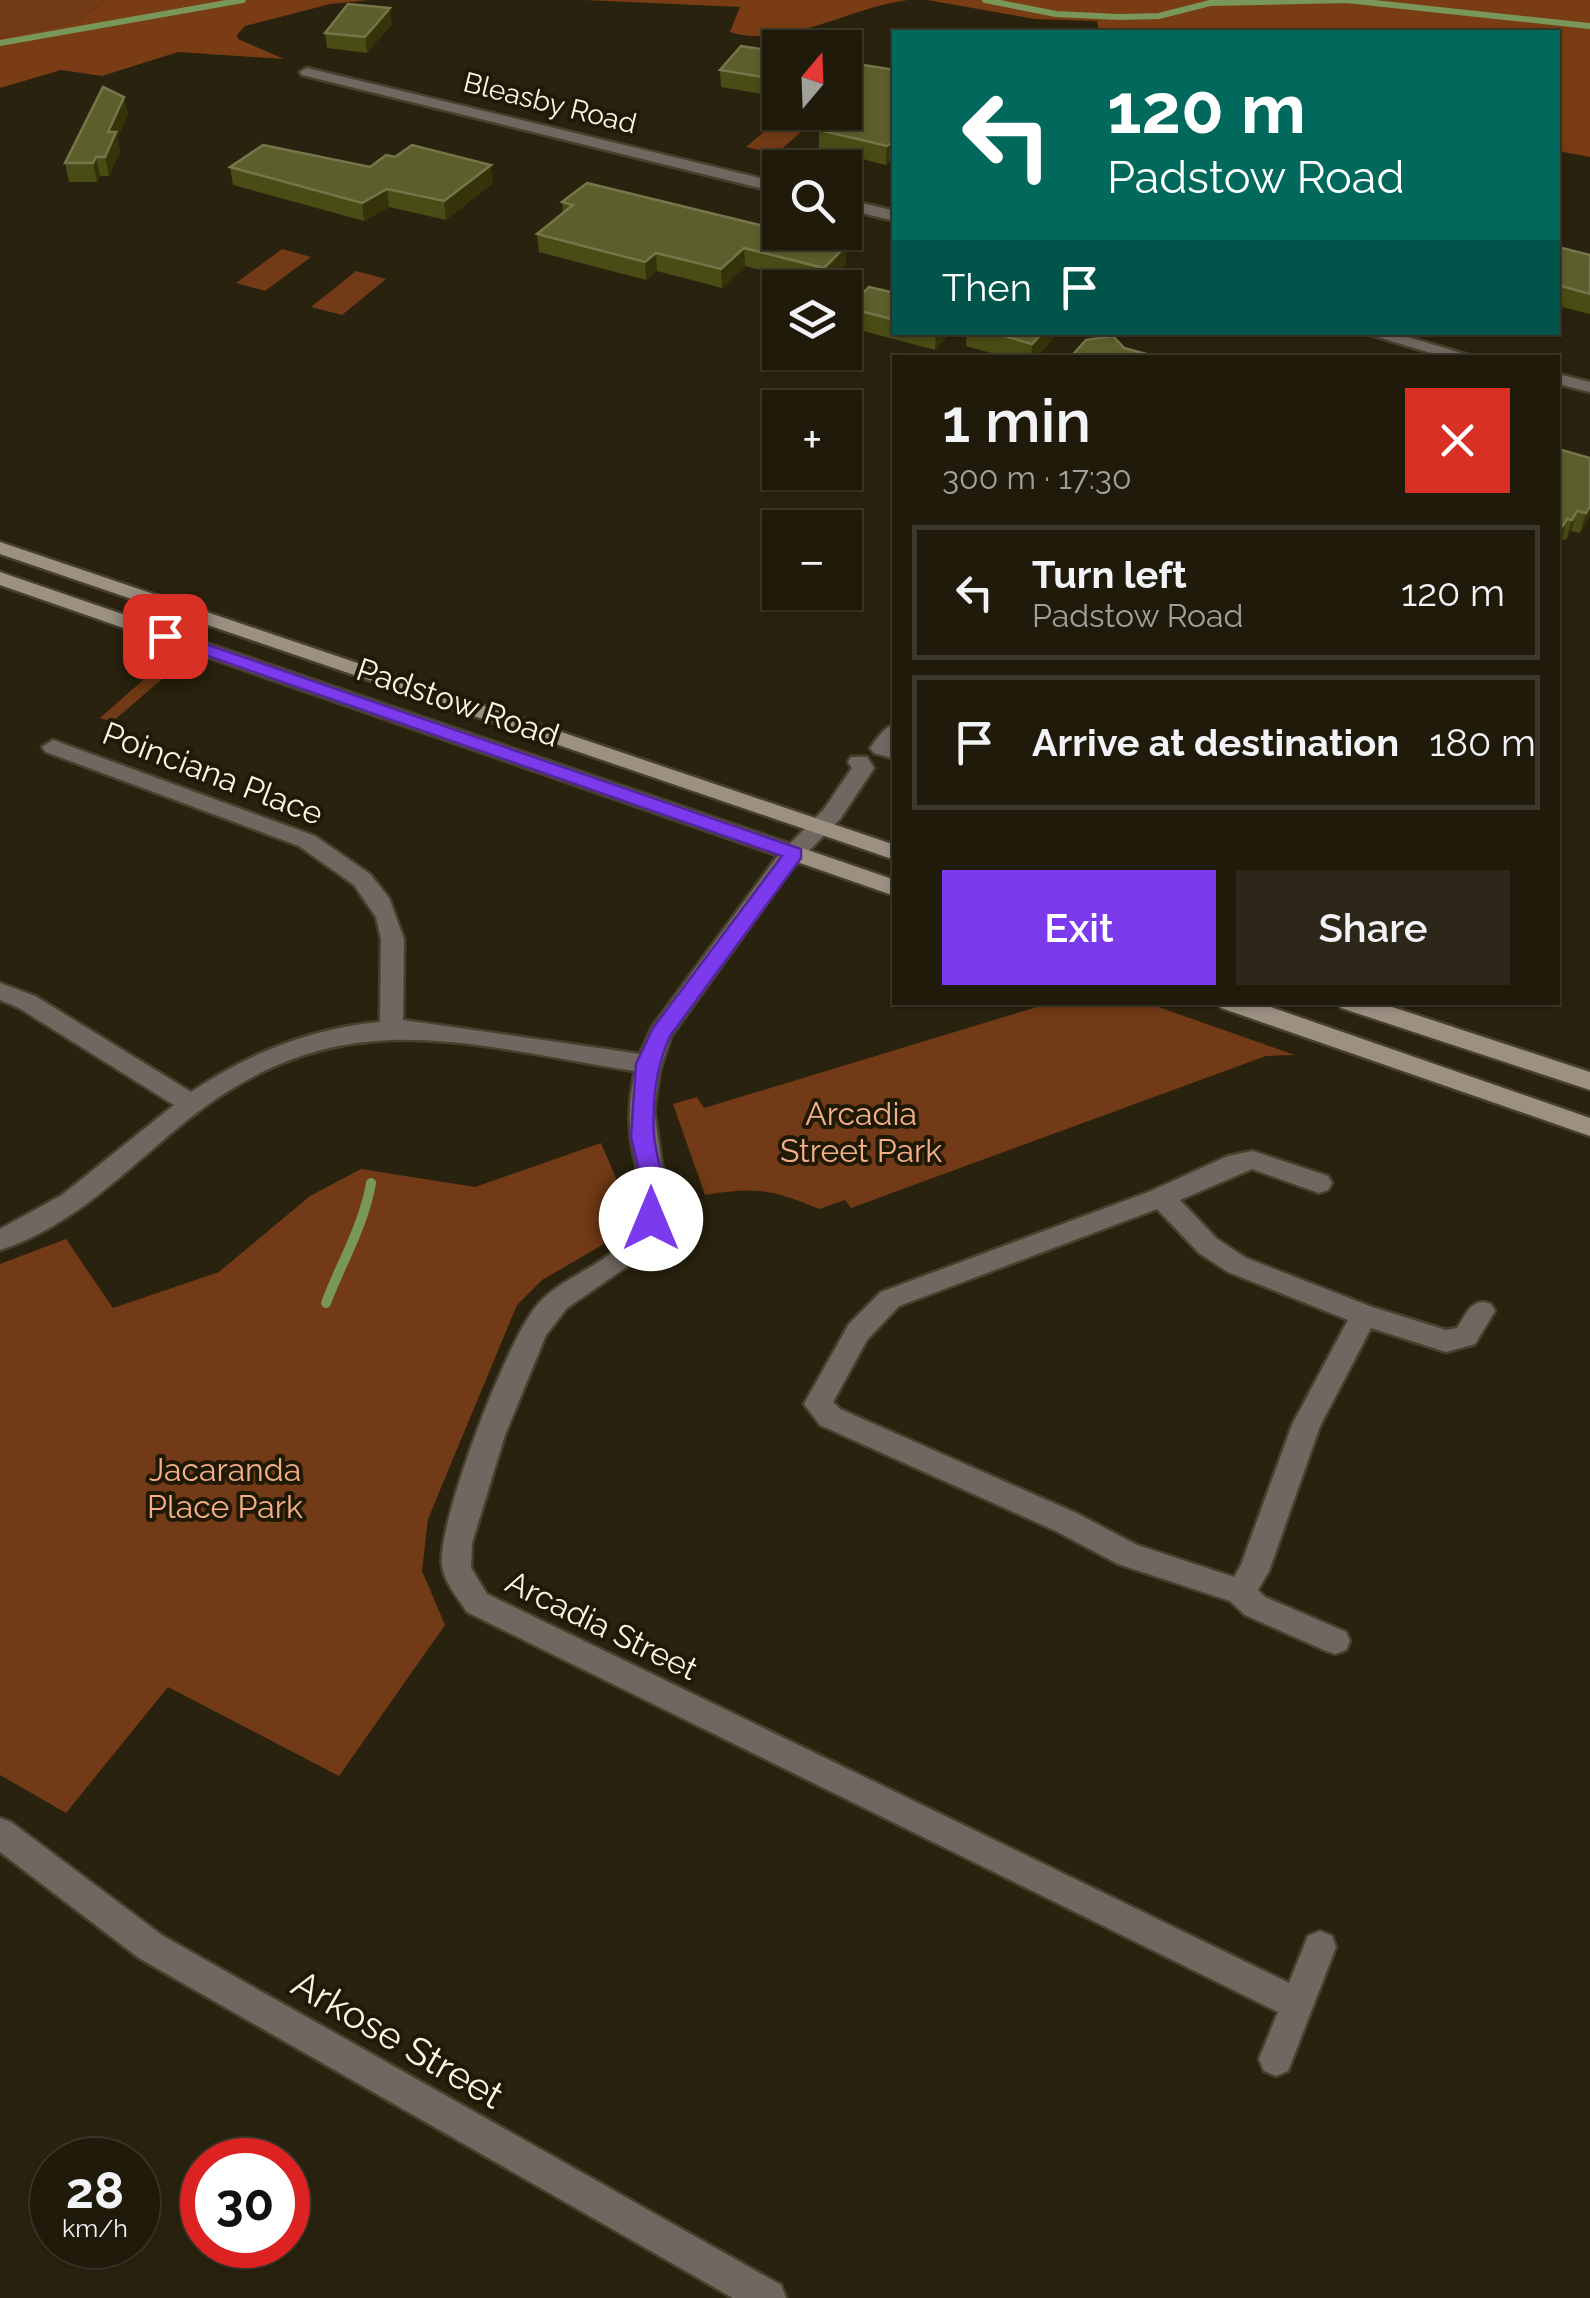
<!DOCTYPE html>
<html lang="en">
<head>
<meta charset="utf-8">
<style>
	:root { --surface:#1f1a0a; --page:#2c2718; --text:#f1f3f6; --muted:#a1a19c; --line:#3c382b; --accent:#7c3aed }
	body { margin:0; font-family:Raleway,sans-serif; background:var(--page); color:var(--text); height:100vh; display:flex; flex-direction:column; font-size:38px; white-space:nowrap }
	* { box-sizing:border-box; margin:0 }
	p { font-size:32px; color:var(--muted) }
	.icon { flex:none; width:55px; height:55px; fill:none; stroke:currentColor; stroke-width:2; stroke-linecap:round; stroke-linejoin:round }
	.map { position:relative; flex:1; overflow:hidden }
	.sheet { position:absolute; left:892px; top:355px; width:668px; height:650px; display:flex; flex-direction:column; background:var(--surface); border-radius:0px; box-shadow:0 2px 8px #0004,0 0 0 2px var(--line) }
	.sheet>* { flex:none }
	.hud { position:absolute; left:892px; top:30px; width:668px; height:305px; border-radius:0px; box-shadow:0 2px 8px #0004,0 0 0 2px var(--line); background:#00695c; color:#fff; overflow:hidden }
	.needle { width:65px; rotate:19deg }
	.controls { position:absolute; left:762px; top:30px; display:grid; gap:20px }
	.controls a { display:grid; place-items:center; width:100px; height:100px; border-radius:0px; background:var(--surface); box-shadow:0 2px 8px #0004,0 0 0 2px var(--line); font-size:50px }
	.speed { position:absolute; left:30px; top:2138px; display:flex; gap:20px; font-size:50px; font-weight:700; text-align:center }
	.speed>* { display:grid; place-content:center; width:130px; height:130px; border-radius:50%; background:var(--surface); box-shadow:0 2px 8px #0004,0 0 0 2px var(--line); line-height:1 }
	.speed small { font-size:25px; font-weight:400 }
	.speed .limit { border:15px solid #d22; background:#fff; color:#111 }
	.pin { position:absolute; display:grid; place-items:center; width:85px; height:85px; color:#fff; margin:-42px; border-radius:20px; box-shadow:0 5px 15px #0006 }
	.me { position:absolute; width:110px; margin:-55px; rotate:0deg; stroke-linejoin:round; filter:drop-shadow(0 0 8px #0008) }
	.turn { display:flex; align-items:center; gap:35px; height:210px; padding:0 50px; font-size:45px }
	.turn .icon { width:130px; height:130px; stroke-width:2.5 }
	.turn b { display:block; font-size:70px; line-height:85px }
	.then { display:flex; align-items:center; height:95px; padding:0 50px; background:#0003; gap:20px; font-size:38px }
	.round { display:grid; place-items:center; flex:none; width:105px; height:105px; border-radius:0px; background:var(--page) }
	.summary { display:flex; align-items:center; justify-content:space-between; height:170px; padding:0 50px }
	h1 { font-size:60px; font-weight:600; line-height:75px }
	.cta { display:flex; gap:20px; margin-top:auto; padding:20px 50px }
	.cta a { flex:1; height:115px; border-radius:0px; background:var(--accent); color:#fff; font-size:40px; font-weight:600; line-height:115px; text-align:center }
	.cta a+a { background:var(--page); color:var(--text) }
	ul { padding:0; list-style:none }
	li { display:flex; align-items:center; gap:30px; height:135px; margin:0 20px 15px; padding:0 30px; border:5px solid var(--line); border-radius:0px }
	li div { flex:1 }
	li b { display:block; font-size:38px }
	li em { font-style:normal }
	.map>svg:first-child { display:block }
	.green { fill:#723a16 }
	.forest { fill:#793c14 }
	.lines { fill:none; stroke-linecap:round; stroke-linejoin:round }
	.stream-far1 { stroke:#789758; stroke-width:6 }
	.stream { stroke:#789758; stroke-width:10 }
	.street-casing { stroke:#46402d; stroke-width:5 }
	.secondary-casing { stroke:#46402d; stroke-width:5 }
	.street { fill:#706860; fill-rule:evenodd }
	.secondary { fill:#9c9083; fill-rule:evenodd }
	.wall { fill:#494c15 }
	.shaded-wall { fill:#343309 }
	.building { fill:#5c5e2c; stroke:#757649; stroke-width:2.5 }
	.route { fill:#7c3aed; stroke:#51269a; stroke-width:2.5 }
	.labels { text-anchor:middle; dominant-baseline:central; stroke-width:8; stroke-linejoin:round; paint-order:stroke }
	.far-street-label { font-size:28px; fill:#f9f5e8; stroke:#1f1905 }
	.street-label { font-size:32px; fill:#f9f5e8; stroke:#1f1905 }
	.park-label { font-size:32px; fill:#f2af8a; stroke:#1f1905 }
	.near-street-label { font-size:38px; fill:#f9f5e8; stroke:#1f1905 }
</style>
</head>
<body>
<div class="map">
<svg width="1590" height="2298" viewBox="0 0 1590 2298">
	<rect width="100%" height="100%" fill="#29220e"/>
	<!-- green -->
	<path class="green" d="M0,0H105L79,22L0,38Z
		M780,118L809,125L776,154L746,147Z
		M282,249L311,257L265,291L236,283Z
		M356,271L386,279L342,315L311,307Z
		M168,658L181,663L112,722L100,718Z
		M1050,1003H1147L1295,1055L1266,1056L851,1208L845,1200L819,1209C770,1189 757,1187 705,1195L673,1104L697,1097L704,1108Z
		M601,1143L625,1199L621,1223L604,1244L542,1280L517,1305L428,1519L422,1571L445,1625L339,1776L168,1687L66,1813L0,1775V1264L66,1239L113,1308L219,1272L310,1196L361,1169L475,1187Z"/>
	<!-- forest -->
	<path class="forest" d="M105,0H369L330,4L245,26L237,35L238,39L284,59L178,52L102,76L61,70L0,88V38L79,22Z
		M584,0H908C853,6 784,50 730,32L740,7Z
		M927,0H1590V157L1558,151V32H1099L1097,21L1035,19Z"/>
	<g class="lines">
		<!-- stream-far1 -->
		<path class="stream-far1" d="M985,0L1056,14L1119,17L1159,16L1210,3L1346,0L1590,26
			M0,43L243,0"/>
		<!-- stream -->
		<path class="stream" d="M326,1303C341,1263 364,1225 371,1183"/>
		<defs>
			<path id="street" d="M307,68L780,183V193L302,75L300,72Z
				M845,199L895,211V221L845,209Z
				M1361,332H1391L1478,358H1448Z
				M1558,374L1590,382V392L1558,384Z
				M895,724V759L874,753L870,748C877,739 884,727 895,724Z
				M53,740L315,836L370,874L389,898L404,939L403,1020L640,1054L652,1027L776,858L824,809L852,768L848,762L851,757H867L874,768L840,819L792,868L671,1036L660,1070L654,1110L667,1198L664,1219L641,1257L567,1308L546,1335L505,1435L472,1543L471,1568L487,1594L1289,1983L1308,1936L1320,1931L1332,1936L1336,1947L1288,2071L1276,2076L1264,2071L1259,2059L1278,2012L467,1612C458,1598 444,1582 442,1565C437,1523 509,1334 539,1303C567,1272 621,1262 637,1221C648,1194 634,1167 631,1139C628,1116 630,1094 635,1071C459,1044 341,998 186,1121C128,1168 73,1227 0,1250V1229L62,1195L174,1105L19,1008L0,1000V983L35,996L191,1092C247,1054 312,1028 380,1022L381,939L376,917L354,885L299,846L46,752L42,747Z
				M1253,1151L1328,1176L1332,1183L1328,1190L1319,1193L1252,1169L1180,1200L1217,1239L1246,1258L1372,1307L1446,1330L1457,1328C1467,1313 1472,1297 1491,1304L1495,1311L1475,1344L1446,1352L1371,1328L1320,1426L1269,1571L1258,1590L1265,1597L1346,1632L1350,1641L1346,1650L1335,1654L1324,1650L1245,1615L1230,1601L1118,1564L1056,1531L820,1425L804,1404L849,1324L881,1292L1151,1191L1228,1156ZM1157,1209L1199,1253L1228,1272L1348,1320L1292,1425L1241,1565L1234,1577L1137,1545L1076,1513L840,1409L833,1402L867,1340L899,1306Z
				M0,1818L11,1822L163,1936L781,2285L786,2298H733L139,1958L0,1852Z"/>
			<path id="secondary" d="M0,542L895,845V860L0,554Z
				M0,572L895,880V896L0,585Z
				M1218,1002H1256L1590,1118V1136L1221,1008Z
				M1338,1002H1377L1590,1072V1090L1341,1008Z"/>
		</defs>
		<!-- street casing -->
		<use href="#street" class="street-casing"/>
		<!-- secondary casing -->
		<use href="#secondary" class="secondary-casing"/>
		<!-- street -->
		<use href="#street" class="street"/>
		<!-- secondary -->
		<use href="#secondary" class="secondary"/>
	</g>
	<!-- wall -->
	<path class="wall" d="M392,24L367,53L327,48L325,33Z
		M780,52V97L721,87L720,70Z
		M845,62L895,70V163L889,162L886,165L819,148V130L845,112Z
		M124,97L128,115L117,138L120,151L109,176H100L97,182H69L65,163Z
		M230,167H370L493,183L446,220L389,207L364,221L233,185Z
		M562,202L846,264L824,286L745,266L722,288L657,271L646,280L539,252L537,234L563,214Z
		M1558,247L1590,255V314L1558,306Z
		M895,293V332H951L935,350L848,327L849,308Z
		M967,332H1059L1036,358H1009L966,346Z
		M1558,449L1590,515L1580,533L1571,531L1566,540L1562,539L1558,546Z"/>
	<!-- shaded-wall -->
	<path class="shaded-wall" d="M390,8L392,24L367,53L365,37Z
		M124,97L128,115L117,138L120,151L109,176L105,157L108,132Z
		M890,144L889,162L886,165L887,146Z
		M96,157L100,176L97,182L93,163Z
		M491,165L493,183L446,220L444,201Z
		M387,189L389,207L364,221L362,203Z
		M846,246V264L824,286V268Z
		M744,248L745,266L722,288L721,269Z
		M656,253L657,271L646,280L645,262Z
		M936,332H951L935,350Z
		M1043,332H1059L1036,358H1031L1032,344Z
		M1590,506V515L1580,533L1586,513Z
		M1577,511L1571,531L1566,540L1572,520Z
		M1567,519L1562,539L1558,546L1563,526Z"/>
	<!-- building -->
	<path class="building" d="M348,4L390,8L365,37L325,33Z
		M741,46L780,52V80L720,70Z
		M845,62L895,70V83L892,86L895,87V145L890,144L887,146L819,130L840,112H845V108L862,93L845,90Z
		M103,87L124,97L108,132H116L105,157H96L93,163H65Z
		M263,145L370,167L386,155L395,157L412,145L491,165L444,201L387,189L362,203L230,167Z
		M587,183L780,230V232H792L846,246L824,268L744,248L721,269L656,253L645,262L537,234L573,205L562,202Z
		M1558,247L1590,255V294L1558,285Z
		M869,287L895,293V320L849,308Z
		M990,332H1043L1032,344Z
		M1113,336L1124,348L1150,355L1148,358H1070L1086,340Z
		M1558,449L1590,458V506L1586,513L1577,511L1572,520L1567,519L1563,526L1558,524Z"/>
	<!-- route -->
	<path class="route" d="M165,630L801,849V858L670,1036C656,1067 652,1101 654,1135C656,1168 676,1193 659,1226H642L639,1219L645,1197L631,1137L636,1064L653,1028L782,856L159,639V632Z"/>
	<g class="labels">
		<!-- far-street labels -->
		<g class="far-street-label">
			<text transform="translate(550 103) rotate(14)">Bleasby Road</text>
		</g>
		<!-- street labels -->
		<g class="street-label">
			<text transform="translate(458 702) rotate(19)">Padstow Road</text>
			<text transform="translate(213 773) rotate(21)">Poinciana Place</text>
			<text transform="translate(602 1625) rotate(26)">Arcadia Street</text>
		</g>
		<!-- park labels -->
		<g class="park-label">
			<text x="861" y="1113">Arcadia<tspan x="861" dy="37">Street Park</tspan></text>
			<text x="225" y="1469">Jacaranda<tspan x="225" dy="37">Place Park</tspan></text>
		</g>
		<!-- near-street labels -->
		<g class="near-street-label">
			<text transform="translate(398 2039) rotate(30)">Arkose Street</text>
		</g>
	</g>
</svg>
<div class="controls">
<a><svg class="needle" viewBox="-14 -14 28 28"><path d="M0-13l5 13h-10z" fill="#e53935"/><path d="M0 13l5-13h-10z" fill="#a1a19c"/></svg></a>
<a><svg class="icon" aria-label="search" viewBox="0 0 24 24"><circle cx="10" cy="10" r="6"/><path d="M15 15l6 6"/></svg></a>
<a><svg class="icon" aria-label="layers" viewBox="0 0 24 24"><path d="M12 4l9 5-9 5-9-5zM3 14l9 5 9-5"/></svg></a>
<a>+</a>
<a>−</a>
</div>
<div class="speed"><div>28<small>km/h</small></div><div class="limit">30</div></div>
<div class="pin" style="left:165px;top:636px;background:#d93025"><svg class="icon" aria-label="arrive" viewBox="0 0 24 24"><path d="M6 21V4h12l-3 4 3 4H6"/></svg></div>
<svg class="me" style="left:651px;top:1219px" viewBox="-20 -20 40 40"><circle r="19" fill="#fff"/><path d="M0-13L10 11 0 6-10 11z" fill="#7c3aed"/></svg>
<div class="hud">
<div class="turn"><svg class="icon" aria-label="left" viewBox="0 0 24 24"><path d="M17 20v-9H6M10 6l-5 5 5 5"/></svg><div><b>120 m</b>Padstow Road</div></div>
<div class="then">Then<svg class="icon" aria-label="arrive" viewBox="0 0 24 24"><path d="M6 21V4h12l-3 4 3 4H6"/></svg></div>
</div>
<section class="sheet">
<div class="summary"><div><h1>1 min</h1><p>300 m · 17:30</p></div><a class="round" style="background:#d93025;color:#fff"><svg class="icon" aria-label="close" viewBox="0 0 24 24"><path d="M6 6l12 12M18 6L6 18"/></svg></a></div>
<ul>
<li><svg class="icon" aria-label="left" viewBox="0 0 24 24"><path d="M17 20v-9H6M10 6l-5 5 5 5"/></svg><div><b>Turn left</b><p>Padstow Road</p></div><em>120 m</em></li>
<li><svg class="icon" aria-label="arrive" viewBox="0 0 24 24"><path d="M6 21V4h12l-3 4 3 4H6"/></svg><div><b>Arrive at destination</b></div><em>180 m</em></li>
</ul>
<div class="cta"><a>Exit</a><a>Share</a></div>
</section>
</div>
</body>
</html>
